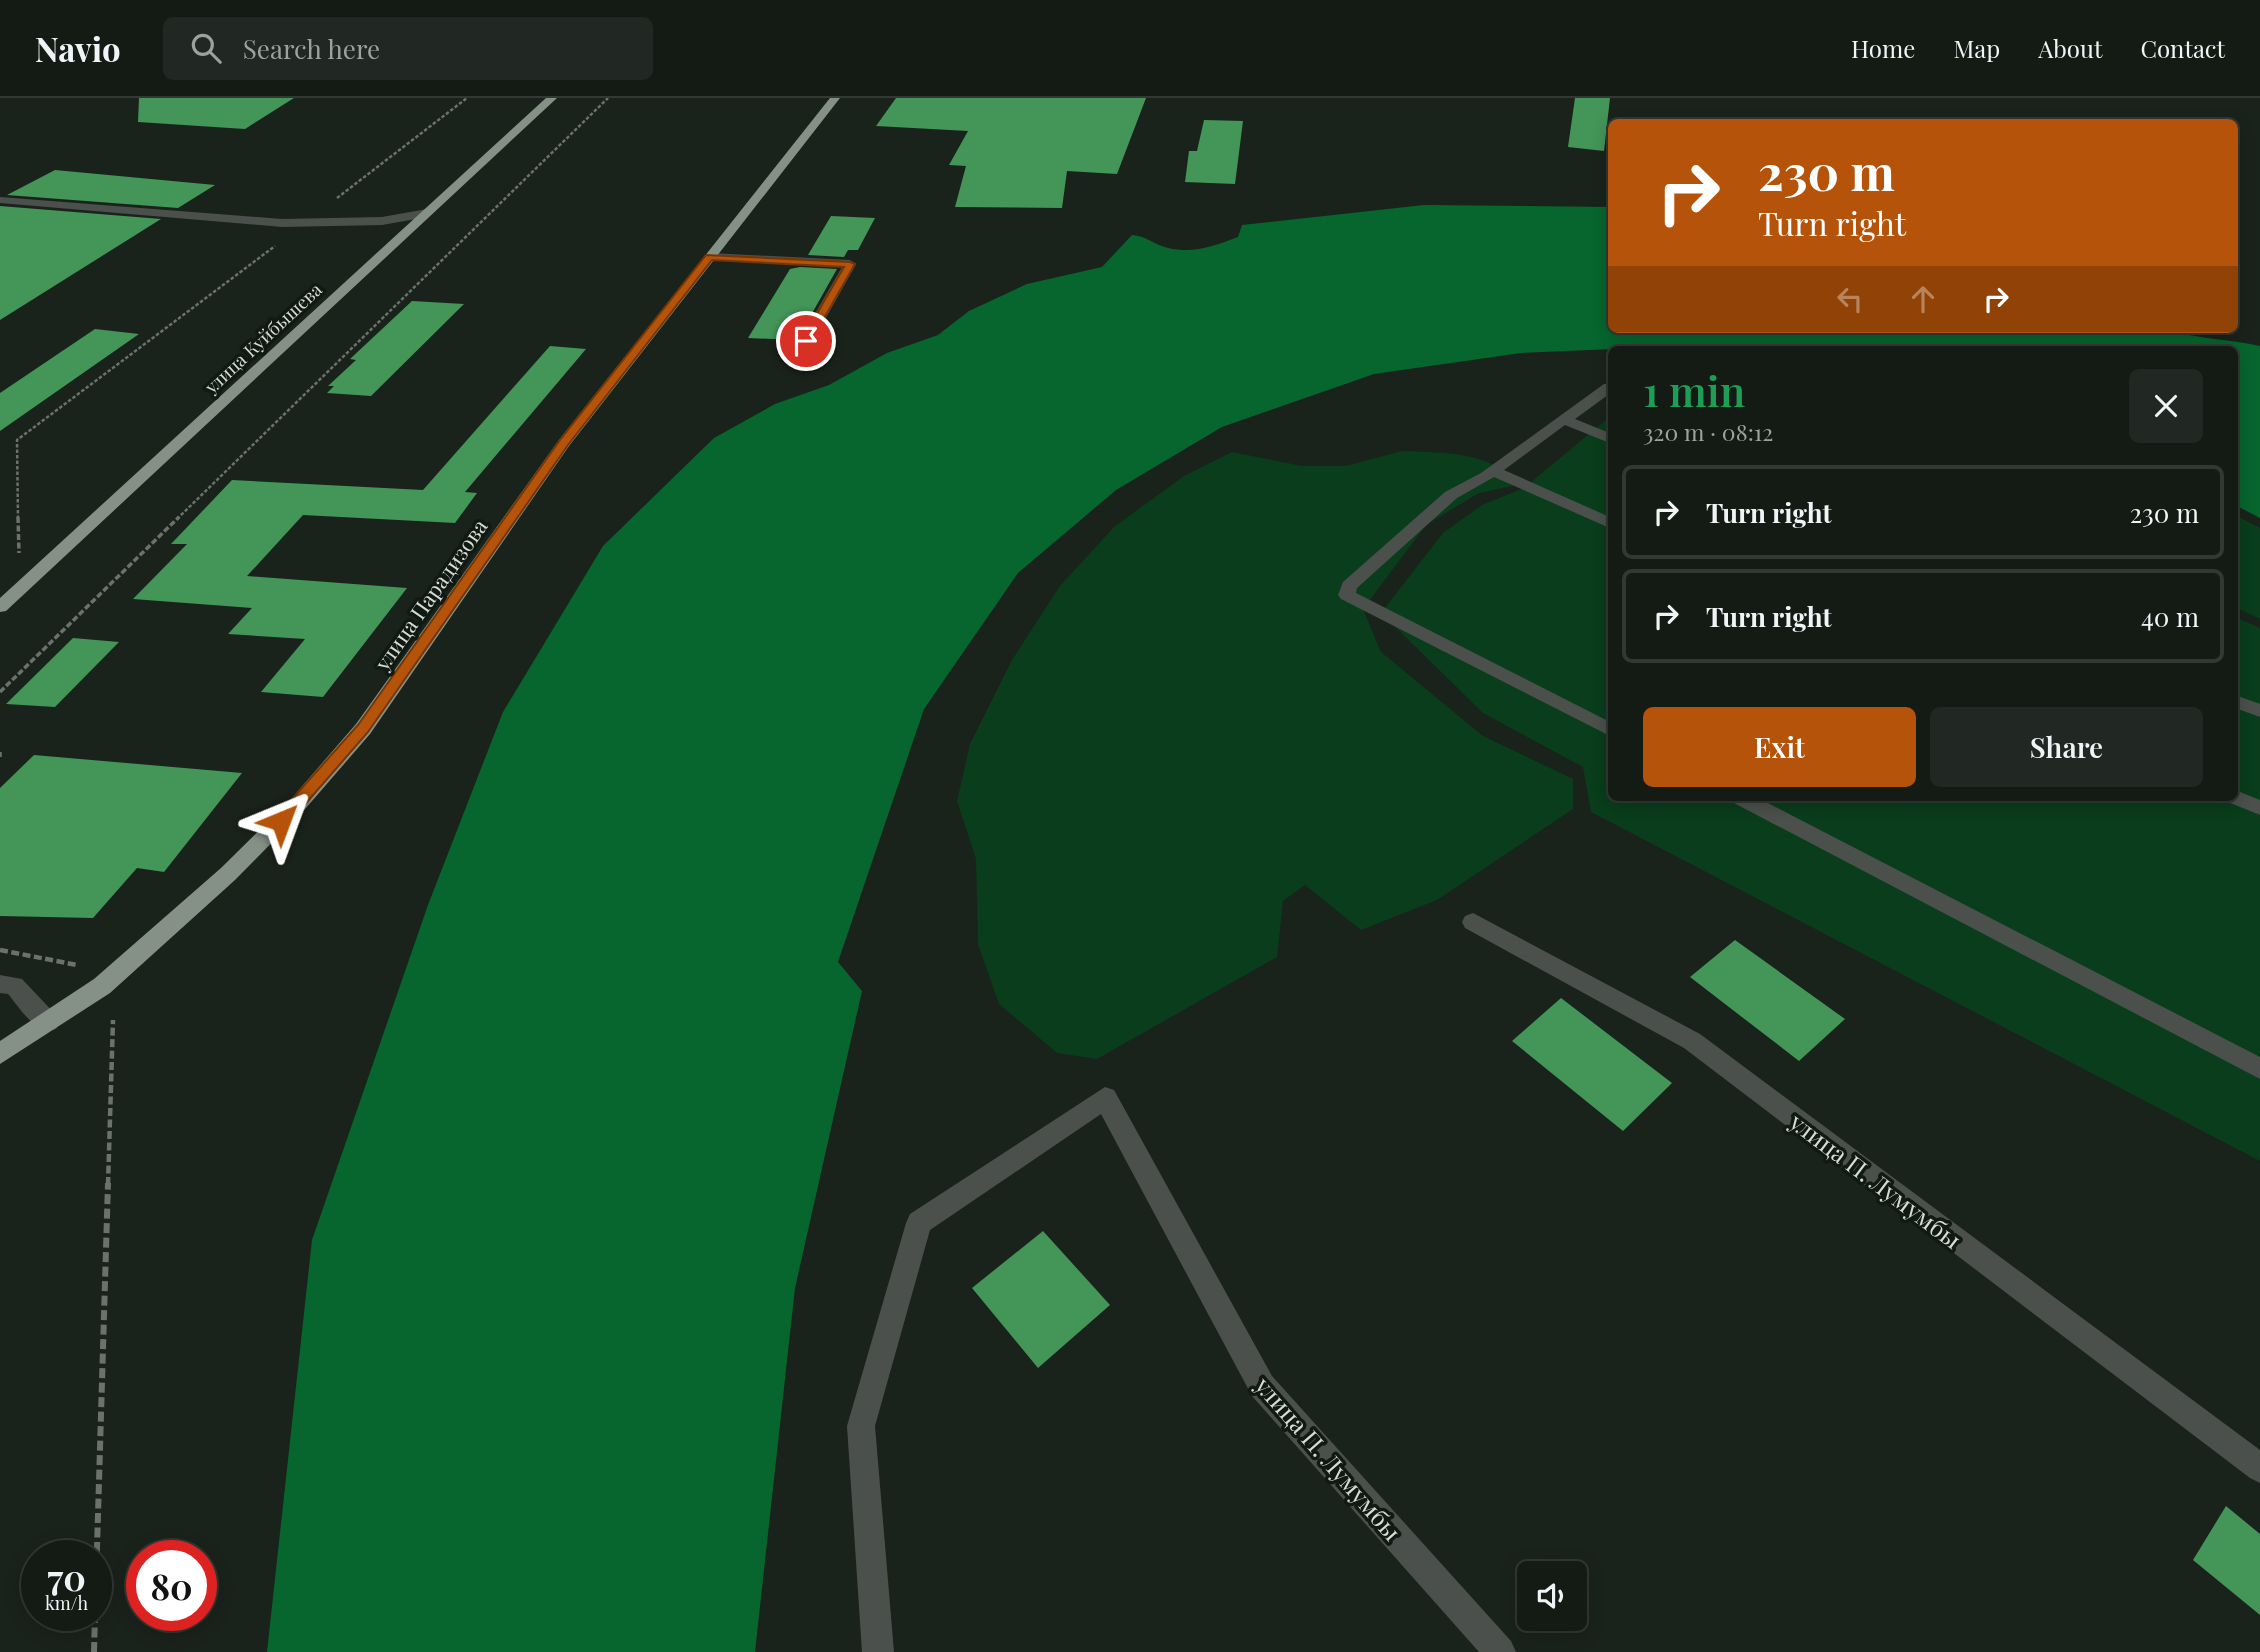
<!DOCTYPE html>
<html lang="en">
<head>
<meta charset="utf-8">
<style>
	:root { --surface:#141a14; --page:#212722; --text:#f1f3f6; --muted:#9da1a0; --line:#333834; --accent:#b45309 }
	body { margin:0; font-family:"Playfair Display",serif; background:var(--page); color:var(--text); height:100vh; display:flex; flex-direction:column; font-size:26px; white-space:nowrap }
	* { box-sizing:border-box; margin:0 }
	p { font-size:23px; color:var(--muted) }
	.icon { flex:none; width:38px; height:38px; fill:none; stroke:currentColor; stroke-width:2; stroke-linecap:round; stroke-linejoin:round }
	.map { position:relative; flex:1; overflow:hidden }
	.details { position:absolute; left:1608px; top:248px; width:630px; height:455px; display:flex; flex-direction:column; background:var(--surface); border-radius:10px; box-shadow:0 4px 18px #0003,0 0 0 2px var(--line) }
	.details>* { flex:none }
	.guide { position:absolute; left:1608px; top:21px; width:630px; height:214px; border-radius:10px; box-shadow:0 4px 18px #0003,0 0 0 2px var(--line); background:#b45309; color:#fff; overflow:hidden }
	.fabs { position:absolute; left:1517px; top:1463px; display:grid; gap:14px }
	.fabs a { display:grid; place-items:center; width:70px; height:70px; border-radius:10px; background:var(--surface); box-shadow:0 4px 18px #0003,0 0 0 2px var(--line); font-size:35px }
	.speed { position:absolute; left:21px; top:1442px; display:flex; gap:14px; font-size:35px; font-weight:700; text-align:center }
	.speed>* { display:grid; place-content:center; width:91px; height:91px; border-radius:50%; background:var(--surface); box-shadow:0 4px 18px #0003,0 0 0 2px var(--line); line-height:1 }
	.speed small { font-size:18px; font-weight:400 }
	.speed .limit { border:10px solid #d22; background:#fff; color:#111 }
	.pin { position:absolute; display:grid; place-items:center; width:60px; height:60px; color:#fff; margin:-30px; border:4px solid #fff; border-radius:50%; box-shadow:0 2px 7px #0007 }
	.me { position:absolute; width:77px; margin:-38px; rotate:44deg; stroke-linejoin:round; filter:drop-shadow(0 0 5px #0008) }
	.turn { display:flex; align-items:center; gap:24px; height:147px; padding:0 35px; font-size:32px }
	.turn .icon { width:91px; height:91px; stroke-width:2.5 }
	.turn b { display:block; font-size:49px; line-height:60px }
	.lanes { display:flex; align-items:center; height:66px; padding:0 35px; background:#0003; justify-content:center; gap:35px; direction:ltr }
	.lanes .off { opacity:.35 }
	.round { display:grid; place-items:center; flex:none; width:74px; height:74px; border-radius:10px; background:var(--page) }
	.head { display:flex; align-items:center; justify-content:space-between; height:119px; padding:0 35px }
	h1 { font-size:42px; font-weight:600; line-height:52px; color:#1e9e55 }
	.action { display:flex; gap:14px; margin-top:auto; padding:14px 35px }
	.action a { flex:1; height:80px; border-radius:10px; background:var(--accent); color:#fff; font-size:28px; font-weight:600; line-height:80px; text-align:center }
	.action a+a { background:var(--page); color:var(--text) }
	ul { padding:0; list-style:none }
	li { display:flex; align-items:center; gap:21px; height:94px; margin:0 14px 10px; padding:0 21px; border:4px solid var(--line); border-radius:10px }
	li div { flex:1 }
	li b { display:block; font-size:26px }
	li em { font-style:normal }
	header { display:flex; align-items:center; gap:42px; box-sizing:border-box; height:98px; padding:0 35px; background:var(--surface); border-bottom:2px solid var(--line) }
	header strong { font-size:33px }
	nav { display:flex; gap:38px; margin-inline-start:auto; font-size:24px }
	.search { width:490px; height:63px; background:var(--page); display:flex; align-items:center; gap:18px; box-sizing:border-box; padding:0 24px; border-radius:10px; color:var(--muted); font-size:26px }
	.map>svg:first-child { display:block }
	.green { fill:#093d1b }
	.water { fill:#06662d }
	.building { fill:#439558 }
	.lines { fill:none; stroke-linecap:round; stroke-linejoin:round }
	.path-far3 { stroke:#6a726b; stroke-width:2.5; stroke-dasharray:3.5 2; stroke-linecap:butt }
	.path-far2 { stroke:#6a726b; stroke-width:3.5; stroke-dasharray:6 2.5; stroke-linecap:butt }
	.path-far1 { stroke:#6a726b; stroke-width:4.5; stroke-dasharray:8 3.5; stroke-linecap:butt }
	.path { stroke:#6a726b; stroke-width:6; stroke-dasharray:10 4.5; stroke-linecap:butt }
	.minor { fill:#4b504c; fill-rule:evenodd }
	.highway { fill:#859187; fill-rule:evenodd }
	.route { fill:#b45309; stroke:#753606; stroke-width:2 }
	.labels { text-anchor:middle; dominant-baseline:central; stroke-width:7; stroke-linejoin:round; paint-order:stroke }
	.far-street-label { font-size:18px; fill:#d6dcd7; stroke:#101a12 }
	.street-label { font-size:21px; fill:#d6dcd7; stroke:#101a12 }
	.near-street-label { font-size:24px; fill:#d6dcd7; stroke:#101a12 }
</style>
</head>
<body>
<header>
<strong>Navio</strong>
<div class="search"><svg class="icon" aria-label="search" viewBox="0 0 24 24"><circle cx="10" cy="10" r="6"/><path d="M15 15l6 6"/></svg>Search here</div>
<nav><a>Home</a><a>Map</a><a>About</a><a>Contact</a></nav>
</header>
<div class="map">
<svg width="2260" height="1554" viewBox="0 0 2260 1554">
	<rect width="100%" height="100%" fill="#1a231b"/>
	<!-- green -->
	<path class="green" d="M1612,317V700H2235V519L2260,530V1063L1591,714L1583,669L1483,615L1381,515L1443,435L1482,407L1524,390Z
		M1402,353C1440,355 1493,352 1517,387L1479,395L1426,427L1363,511L1381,554L1483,638L1573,681V711L1437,802L1361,832L1305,787L1283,803L1277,859L1097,961L1057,955L999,906L978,846L976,761L957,703L970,646L1012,562L1060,488L1114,429L1184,378L1232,354L1302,368H1346Z
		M2235,417L2260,430V521L2235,509Z"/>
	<!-- water -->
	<path class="water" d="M1424,107L1612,109V231H2167C2195,241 2230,241 2260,248V420L2235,407V252H1682L1663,249L1521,255L1374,276L1222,329L1116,392L1018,475L924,611L838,864L862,893L795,1190L755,1554H267L312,1142L428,807L503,614L603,448L714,340L775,306L829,287L887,255L938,237L969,213L1027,186L1102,169L1132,137C1147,138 1154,147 1168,150C1193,156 1214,148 1238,139L1242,127Z"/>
	<!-- building -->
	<path class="building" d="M139,0H294L245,31L138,24Z
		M896,0H1146L1117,76L1067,73L1062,110L955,109L966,68L949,67L968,33L876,28Z
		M1575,0H1610L1604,53L1568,49Z
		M1204,22L1243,23L1235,86L1185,84L1189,53H1197Z
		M55,72L215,87L178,110L7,97Z
		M0,108L161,121L0,222Z
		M831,118L875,120L858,152H848L844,159L808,157Z
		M800,169L837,171L797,242L748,240L790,171Z
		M412,203L464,206L371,298L327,295L334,288H328L356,262L350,261Z
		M95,231L139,236L0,333V295Z
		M550,248L586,251L465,394L477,395L455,425L303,417L247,478L407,490L323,599L261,594L305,541L228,536L252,510L133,501L187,446H171L232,382L423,392Z
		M73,540L119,544L55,609L6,606Z
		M34,657L242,675L164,774L137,770L93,820L0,818V690Z
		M1735,842L1845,921L1799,963L1690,879Z
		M1561,900L1672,985L1623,1033L1512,943Z
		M1043,1133L1110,1207L1038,1270L972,1190Z
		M2226,1408L2260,1436V1517L2193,1462Z"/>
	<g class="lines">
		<!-- path-far3 -->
		<path class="path-far3" d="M337,100L467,0
			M18,421L17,342L275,148
			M177,421L608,0"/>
		<!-- path-far2 -->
		<path class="path-far2" d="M18,419L19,455
			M0,594L179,419
			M0,654V659"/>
		<!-- path-far1 -->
		<path class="path-far1" d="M0,852L77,867
			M108,1087L113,922"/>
		<!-- path -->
		<path class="path" d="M96,1483L108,1085
			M94,1554L95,1517"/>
		<!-- minor -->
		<path class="minor" d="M0,99L282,121L382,119L427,111L433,115L427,119L382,127L282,129L0,105Z
			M710,155L850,162L856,166L813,243L806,247L799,243L842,169L706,162L704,159Z
			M1612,285V294L1575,321L1612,336V346L1565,327L1504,372L1612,420V431L1494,379L1457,400L1357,490L1356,495L1612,625V639L1341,501L1338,497L1343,484L1445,394L1481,375L1604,286Z
			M2235,597L2260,606V619L2235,610Z
			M2235,692L2260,702V717L2228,704L2226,700H2235Z
			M1731,700H1758L2260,959V981L1734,705Z
			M1473,815L1700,936L2260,1352V1385L2250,1380L1684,950L1465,830L1462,824L1465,818Z
			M0,877L22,881L56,917L60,924L56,931C36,938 20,910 8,896L0,895Z
			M1105,989L1114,992L1272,1278L1511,1543L1516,1554H1479L1252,1298L1101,1016L930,1132L875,1328L894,1554H862L847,1328L906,1125L910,1116Z"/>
		<!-- highway -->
		<path class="highway" d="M546,0H557L6,513L0,514V500Z
			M830,0H840L569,348L370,636L306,710L235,782L110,895L0,966V943L94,881L221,770L292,700L356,626L559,342Z"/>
	</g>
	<!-- route -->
	<path class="route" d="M706,157L850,164L855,166L811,243L806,246L801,243L844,169L712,162L568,347L368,634L287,727H276L274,723L276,719L358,627L560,342Z"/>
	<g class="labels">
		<!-- far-street labels -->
		<g class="far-street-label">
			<text transform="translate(263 240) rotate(-43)">улица Куйбышева</text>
		</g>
		<!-- street labels -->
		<g class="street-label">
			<text transform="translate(430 496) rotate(-55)">улица Парадизова</text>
		</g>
		<!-- near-street labels -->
		<g class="near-street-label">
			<text transform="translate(1876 1082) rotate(37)">улица П. Лумумбы</text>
			<text transform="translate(1329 1360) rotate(49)">улица П. Лумумбы</text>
		</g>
	</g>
</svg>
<div class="fabs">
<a><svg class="icon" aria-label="sound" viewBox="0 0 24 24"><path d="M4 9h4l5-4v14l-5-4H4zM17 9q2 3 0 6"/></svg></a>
</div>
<div class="speed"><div>70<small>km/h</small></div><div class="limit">80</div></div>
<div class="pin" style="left:806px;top:243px;background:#d93025"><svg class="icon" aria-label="arrive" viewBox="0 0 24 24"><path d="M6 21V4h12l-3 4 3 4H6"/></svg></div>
<svg class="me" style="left:281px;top:723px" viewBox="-20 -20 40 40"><path d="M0-17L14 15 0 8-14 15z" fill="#b45309" stroke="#fff" stroke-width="4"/></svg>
<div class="guide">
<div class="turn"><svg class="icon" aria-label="right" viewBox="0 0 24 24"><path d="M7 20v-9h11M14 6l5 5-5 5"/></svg><div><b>230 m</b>Turn right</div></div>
<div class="lanes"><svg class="icon off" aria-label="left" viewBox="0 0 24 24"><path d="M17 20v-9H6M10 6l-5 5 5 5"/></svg><svg class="icon off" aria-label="ahead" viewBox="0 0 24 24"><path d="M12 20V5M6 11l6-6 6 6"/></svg><svg class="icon" aria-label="right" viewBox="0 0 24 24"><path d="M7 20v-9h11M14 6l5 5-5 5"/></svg></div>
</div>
<section class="details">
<div class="head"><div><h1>1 min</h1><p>320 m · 08:12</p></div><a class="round"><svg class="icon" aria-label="close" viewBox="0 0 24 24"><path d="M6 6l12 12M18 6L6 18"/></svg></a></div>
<ul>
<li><svg class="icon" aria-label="right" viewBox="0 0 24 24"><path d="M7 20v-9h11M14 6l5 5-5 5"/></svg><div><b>Turn right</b></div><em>230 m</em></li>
<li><svg class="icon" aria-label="right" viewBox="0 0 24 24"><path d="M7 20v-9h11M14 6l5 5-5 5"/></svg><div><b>Turn right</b></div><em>40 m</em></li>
</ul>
<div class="action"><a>Exit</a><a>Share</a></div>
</section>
</div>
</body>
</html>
